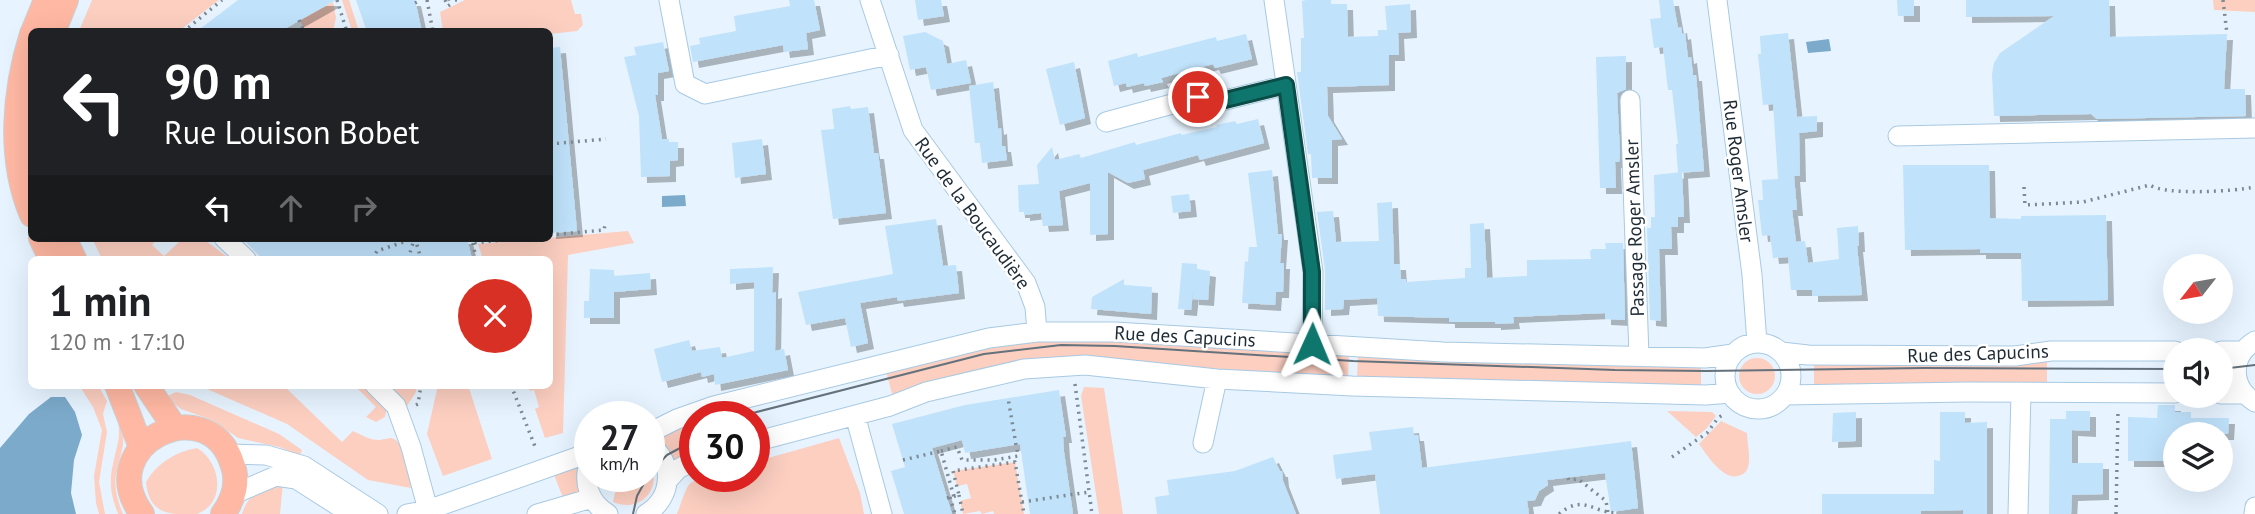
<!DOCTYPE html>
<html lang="fr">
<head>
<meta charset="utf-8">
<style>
	:root { --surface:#fff; --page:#f2f2f2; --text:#202124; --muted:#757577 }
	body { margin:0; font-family:"PT Sans",sans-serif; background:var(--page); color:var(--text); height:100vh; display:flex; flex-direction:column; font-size:26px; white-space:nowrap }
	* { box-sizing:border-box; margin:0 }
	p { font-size:23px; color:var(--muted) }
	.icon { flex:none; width:38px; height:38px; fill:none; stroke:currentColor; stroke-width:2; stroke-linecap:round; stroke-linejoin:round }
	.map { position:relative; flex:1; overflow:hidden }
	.panel { position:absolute; left:28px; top:256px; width:525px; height:133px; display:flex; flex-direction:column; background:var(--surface); border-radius:10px; box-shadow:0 7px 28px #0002 }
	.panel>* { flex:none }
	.guide { position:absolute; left:28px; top:28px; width:525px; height:214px; border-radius:10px; box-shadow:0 7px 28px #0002; background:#202124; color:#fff; overflow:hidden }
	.needle { width:46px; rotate:239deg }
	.controls { position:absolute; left:2163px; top:254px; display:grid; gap:14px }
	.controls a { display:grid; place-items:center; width:70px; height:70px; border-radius:50%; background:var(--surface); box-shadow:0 7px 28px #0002; font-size:35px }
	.speed { position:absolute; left:574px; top:401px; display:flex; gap:14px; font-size:35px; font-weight:700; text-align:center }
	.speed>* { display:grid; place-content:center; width:91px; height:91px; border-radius:50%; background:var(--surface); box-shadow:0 7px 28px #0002; line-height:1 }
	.speed small { font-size:18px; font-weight:400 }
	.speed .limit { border:10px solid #d22; background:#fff; color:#111 }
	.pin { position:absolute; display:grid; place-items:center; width:60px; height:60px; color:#fff; margin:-30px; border:4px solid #fff; border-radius:50%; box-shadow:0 2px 7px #0007 }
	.me { position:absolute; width:77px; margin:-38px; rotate:1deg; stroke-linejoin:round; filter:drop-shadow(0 0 5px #0008) }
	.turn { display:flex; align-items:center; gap:24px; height:147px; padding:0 21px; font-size:32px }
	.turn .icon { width:91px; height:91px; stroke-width:2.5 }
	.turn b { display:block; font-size:49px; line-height:60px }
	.lanes { display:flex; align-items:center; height:66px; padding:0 21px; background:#0003; justify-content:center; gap:35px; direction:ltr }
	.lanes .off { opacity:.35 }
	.round { display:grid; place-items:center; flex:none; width:74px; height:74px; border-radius:37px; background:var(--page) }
	.headline { display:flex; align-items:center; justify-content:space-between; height:119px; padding:0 21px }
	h1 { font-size:42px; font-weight:700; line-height:52px }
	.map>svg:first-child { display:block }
	.green { fill:#fccfc1 }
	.water { fill:#7caacb }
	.building { fill:#c0e2fb; filter:url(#shadow) }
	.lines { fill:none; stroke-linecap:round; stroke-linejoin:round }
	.minor-casing { stroke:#a8c9e2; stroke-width:21 }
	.major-casing { stroke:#ced0d3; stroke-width:26 }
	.path { stroke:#7d8a94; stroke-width:3.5; stroke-dasharray:2 5; stroke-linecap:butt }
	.minor { stroke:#fff; stroke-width:19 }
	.major { stroke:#ffb8a3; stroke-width:24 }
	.tram { stroke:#65727c; stroke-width:2 }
	.route-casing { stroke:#0a4d48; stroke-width:18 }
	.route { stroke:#0f766e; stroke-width:12 }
	.labels { text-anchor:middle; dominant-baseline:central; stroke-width:5; stroke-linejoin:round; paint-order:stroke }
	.street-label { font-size:19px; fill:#1e2b35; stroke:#fff }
</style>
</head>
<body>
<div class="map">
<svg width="2255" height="514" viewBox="0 0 2255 514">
	<defs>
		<filter id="shadow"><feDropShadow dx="6" dy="6" stdDeviation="0" flood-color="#0004"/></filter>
	</defs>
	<rect width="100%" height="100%" fill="#e7f4ff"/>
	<!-- green -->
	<path class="green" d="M92,0H219L179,31H79Z
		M342,0H349L359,31H352Z
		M465,0H571L575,14H581L583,25L577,31L550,34V32L443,31L440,12Z
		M2213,0H2255V12L2214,10Z
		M333,2L336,18L333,31H305L300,20Z
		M628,231L634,243L568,255L563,433L545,438L535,409L539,407L534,390L530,391L528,385H550V259H483L478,244Z
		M92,238H158L152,245L164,256L179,242L178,238H202L230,259H102Z
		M1073,337L1349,353L1348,377L1159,365V362H1154V365L979,372L892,394L886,371L965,351Z
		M1358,354L1701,365V389L1357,378Z
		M1739 376a18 18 0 1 1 36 0a18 18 0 1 1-36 0Z
		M2047,361V385L1814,387V363Z
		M79,385H98L107,401L103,414L107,432L99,482L105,514H99L96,503L94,476L102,430L93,407Z
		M198,385H283L342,442L353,431C361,435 370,440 379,440C381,440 389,438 391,438C405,440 411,476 411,488L368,480L287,424Z
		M354,385H366L387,407L385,417L376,422L366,417L376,407Z
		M387,385H417L416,392L407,406Z
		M438,385H468L492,459L443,476L427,434Z
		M1084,387L1104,388L1123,514H1099L1081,396Z
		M176,392L190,395L279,434L302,450L300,455L279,447L238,438L212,420L181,409L165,397Z
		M1667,411L1712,412L1716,416L1706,429L1696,437Z
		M695,418V451L675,461L668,448L656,437Z
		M119,420C127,445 122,446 117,470C113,485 117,499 123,514H118C106,482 111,474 118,442C120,435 118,427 119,420Z
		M1721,421L1747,433C1747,443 1751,457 1748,467C1747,471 1745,473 1741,475C1724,483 1707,455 1699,444Z
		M839,438L860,493L864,514H677C680,506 683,496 687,488C696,470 737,476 754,476V462Z
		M197,448C221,462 227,503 197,514C192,514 185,514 181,514C159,514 148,505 146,482C157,463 175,452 197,448Z
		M1015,462L1024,514H994L993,511L982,514L980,511L963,514L960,501L971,498L967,484L957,486L953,471Z
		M580,463L577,474L579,492L563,498L553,472Z
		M649,463C664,488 640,514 613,502L616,488L624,476H649Z
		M283,483L280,514H242C249,491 262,491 283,483Z"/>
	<!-- water -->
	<path class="water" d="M1829,39L1831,51L1808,53L1806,42Z
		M685,195L686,206L662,207V196Z
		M51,397H65L75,412L82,435L74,460L71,493L76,514H0V448L29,414Z"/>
	<!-- building -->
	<path class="building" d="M238,0H336L279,32H196Z
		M356,0H415L422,32H367Z
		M789,0H814L820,30L806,33L808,49L784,52L783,45L693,62L690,46L700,44L699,38L736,31L734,16L790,6Z
		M915,0H941L944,16L918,20Z
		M1306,0H1331V4H1347L1348,37L1378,36V30H1387L1385,6L1410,4L1411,32L1398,33L1399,55H1389V85L1327,87L1328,116L1342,139L1332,140V178H1312L1311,154H1308L1297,72H1301V38H1304L1302,1Z
		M1659,0H1673L1678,28L1681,27L1682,34L1685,33L1688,58L1691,57L1693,75H1696L1704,171L1678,173L1676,144H1678L1672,90H1668L1663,47L1654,48L1650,19L1661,18Z
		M1897,0H1914V16H1898Z
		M1966,0H2109L2110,37L2227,34L2224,89H2245L2246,116L2097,119L2091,114L1994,116L1992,74L1994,63L2000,53L2054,16L1966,17Z
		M925,32L943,41L947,64L966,60L971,83L931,90L926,67L910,70L903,36Z
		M1788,33L1797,117L1817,116V131L1799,133L1800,176H1794L1797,210H1792L1796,242L1805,241L1808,263L1839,259L1837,228L1858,226L1859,246H1857L1862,295L1812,296V290H1791L1788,257L1773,258L1770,235L1762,236L1758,200H1763L1762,180L1778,179L1773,104L1763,105L1758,54H1761L1760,36Z
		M1246,34L1252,59L1215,68L1213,64L1172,75L1161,78L1163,82L1145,86L1144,83L1127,87L1126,83L1114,86L1108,61L1137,53L1138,57L1216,37L1217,41Z
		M663,42L669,71L658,73V95H655L662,139H669V142H678V160L670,161V176L641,177L639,116L624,57L636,55L634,47Z
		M560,47L577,231L550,233V48Z
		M1626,56V89L1617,93L1620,154L1619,162H1615L1616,188H1600L1596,57Z
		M1074,62L1085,118L1060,125L1046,69Z
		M993,82L998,129L1001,128L1002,146H1005L1007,160L982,163L980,143H975L969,86Z
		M850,106L851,109L868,107L874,153H878L886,213L833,219L821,130L834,129L832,109Z
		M1258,119L1264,143L1200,160L1198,155L1143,170L1145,179L1128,183L1108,172V234L1090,235V183L1059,191L1063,225L1043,226L1041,213L1024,215V212H1019L1018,185L1039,184L1037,165L1052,147L1055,160L1079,154L1081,158L1135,142L1136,145L1181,133V135L1217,127L1216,125L1235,121L1237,124Z
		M762,139L766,174L735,178L732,143Z
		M1903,165H1989L1990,218L2021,219V216L2106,215L2108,300L2022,301L2021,253H1980V249L1905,250Z
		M1272,170L1278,234H1282L1280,263H1284L1283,292H1276L1275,305L1242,303L1245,261L1248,262L1249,247H1257L1248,173Z
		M1682,172L1684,217H1678V227H1671L1672,249H1659L1661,321L1650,320L1647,228H1651V217H1655L1654,175Z
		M1189,194L1191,211L1173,213L1171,196Z
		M1392,202L1394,264H1400L1401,279H1406V282L1465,278V268H1471L1470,224L1484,223L1487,278L1527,276V260L1591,259L1590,251L1593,249H1606L1605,243H1623L1625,320L1605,319V313L1513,317L1514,323L1495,324V322H1449V318L1378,316L1377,298L1344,300L1343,309L1325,310V270L1317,212L1333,211L1336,242L1379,241L1377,203Z
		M936,219L943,266L956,265L959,293L898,301L897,297L860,303L868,343L851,347L845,318L806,325L798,292L893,274L885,226Z
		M242,238H467L472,259H263Z
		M1182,263L1197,264V269L1210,271L1208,300L1193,299V292L1191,310L1178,309Z
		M773,267L772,293L776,292L775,351L784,349L788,370L715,385L714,374L702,377L701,372L662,382L654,349L689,340L692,351L720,347L722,358L754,351V282L730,284V269Z
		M590,269L614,270V276L650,273L651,289L614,292V318H584V301H589Z
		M1124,279V285L1152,287L1151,314L1091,309L1092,297Z
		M1059,390L1066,437H1063L1064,452L1073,514H1030L1020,444L965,453L962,440L932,448L952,514H904L891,471L905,467L892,424L965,405Z
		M2158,405H2175V412H2191V418H2229L2228,434H2175V461H2128V417L2157,418Z
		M2066,411H2090V431L2072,430V463H2103V494L2072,495L2071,514H2049L2050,419H2066Z
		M1856,412V441L1832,442L1833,413Z
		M1940,412H1965V423L1987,422V514H1963V510L1921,511V514H1822V494H1934V460L1940,461Z
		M1413,427L1414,435H1418L1422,468L1631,441L1638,508L1611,512L1605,473L1547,480L1548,485L1539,491L1535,500L1527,501L1529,514H1380L1375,474L1336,479L1333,455L1372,450L1369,432Z
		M1273,457L1280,471H1282L1283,481L1296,514H1157L1155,497L1169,495L1167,480L1235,471Z"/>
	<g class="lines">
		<defs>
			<path id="minor" d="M669,0L685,84L705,94L889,55
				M870,0L913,130L1026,283L1035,307L1037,332
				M1274,0L1313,272L1312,344
				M1717,0L1752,275L1757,343
				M1630,100L1639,356
				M1106,122L1198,97L1209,104L1286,85
				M1898,136L2255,128
				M224,238L246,259
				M2255,341C2230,356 2230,387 2255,402
				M1725 376a33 33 0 1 1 66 0a33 33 0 1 1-66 0Z
				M2221,351H2243
				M1781,352L1808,355L2015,356L2051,351H2175
				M375,385L396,406L411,447L428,510
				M2221,394H2245
				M1785,395L1967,392L2175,393
				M855,415L882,514
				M649,433L677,419L714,406L989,338L1037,332H1115L1443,352L1705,358L1733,354
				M754,442L890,406L926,392L1024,369L1085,365L1217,379L1352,386L1706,395L1730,393
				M1203,443L1217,379
				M229,454L266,455L304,466L378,514
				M590,461C582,482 589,502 608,514
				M668,480L678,469L695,460
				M234,494L276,476L296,479L351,514
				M407,514L428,510L580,456L590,455
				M537,514L592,498
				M646,514C673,497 675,462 649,444
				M2018,514L2021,392
				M2254,514L2255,507"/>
			<path id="major" d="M33,32L46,0
				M53,32L66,0
				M32,34C14,91 8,159 32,215
				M41,238L51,259
				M64,238L74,259
				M117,385L141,447
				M146,385L175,428
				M142,514C91,445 207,388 232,463C239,481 234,499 223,514"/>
		</defs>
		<!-- minor casing -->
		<use href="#minor" class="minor-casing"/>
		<!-- major casing -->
		<use href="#major" class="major-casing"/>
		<!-- path -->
		<path class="path" d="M337,0L347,32
			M427,0L433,32
			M445,0L448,6L451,4L449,0
			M455,0H458
			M2223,0L2227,34
			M415,3L421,0
			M299,20L304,32
			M183,32L222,0
			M550,144L606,139
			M2024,187L2025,205L2083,202L2150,185C2166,196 2235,191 2255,187
			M550,235L604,230L605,225
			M415,238L421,259
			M471,238L473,243L521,238
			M473,243L476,259
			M372,259L377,251L415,238
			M408,259L414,240
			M1075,384L1092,514
			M511,385L536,449
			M416,405L418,404L421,385
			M941,451L957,447L962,460H994L1018,456L1008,398
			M1672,457L1707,433L1718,418L1724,414
			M903,460L941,451L954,497
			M1568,478L1569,480L1578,479L1606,501L1608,513
			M959,495L963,514
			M950,497L955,514
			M947,498L959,495L953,471L1015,462L1024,514
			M1022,502L1089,492
			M1559,514C1583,494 1592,512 1616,513
			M2116,514L2118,411"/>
		<!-- minor -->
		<use href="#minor" class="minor"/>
		<!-- major -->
		<use href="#major" class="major"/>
		<!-- tram -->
		<path class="tram" d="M2221,369L2255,365
			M741,416L984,354L1061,345L1115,346L1353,361L1615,370L1706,371L1924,368L2175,369
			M649,474L667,455L695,440
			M633,514L637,496L648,476"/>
	</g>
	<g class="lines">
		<defs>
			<path id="route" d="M1198,97L1209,104L1286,85L1312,272V344"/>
		</defs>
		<!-- route casing -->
		<use href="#route" class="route-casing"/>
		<!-- route -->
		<use href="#route" class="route"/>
	</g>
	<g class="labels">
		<!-- street labels -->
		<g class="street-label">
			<text transform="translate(1739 171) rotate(83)">Rue Roger Amsler</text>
			<text transform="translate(973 213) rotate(54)">Rue de la Boucaudière</text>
			<text transform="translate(1634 228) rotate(-92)">Passage Roger Amsler</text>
			<text transform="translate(1185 336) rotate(3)">Rue des Capucins</text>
			<text transform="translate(1978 353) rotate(-2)">Rue des Capucins</text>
		</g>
	</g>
</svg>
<div class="controls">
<a><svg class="needle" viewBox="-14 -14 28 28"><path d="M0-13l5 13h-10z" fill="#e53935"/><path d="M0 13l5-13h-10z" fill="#757577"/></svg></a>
<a><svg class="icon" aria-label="sound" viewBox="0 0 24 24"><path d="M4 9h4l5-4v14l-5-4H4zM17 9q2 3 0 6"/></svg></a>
<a><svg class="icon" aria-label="layers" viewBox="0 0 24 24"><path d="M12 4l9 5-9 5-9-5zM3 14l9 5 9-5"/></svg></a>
</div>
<div class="speed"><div>27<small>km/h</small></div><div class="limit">30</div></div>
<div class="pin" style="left:1198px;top:97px;background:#d93025"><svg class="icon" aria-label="arrive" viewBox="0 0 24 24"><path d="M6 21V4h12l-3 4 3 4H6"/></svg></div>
<svg class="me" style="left:1312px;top:344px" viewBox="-20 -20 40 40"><path d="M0-17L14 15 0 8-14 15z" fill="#0f766e" stroke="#fff" stroke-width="4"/></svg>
<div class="guide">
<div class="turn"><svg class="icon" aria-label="left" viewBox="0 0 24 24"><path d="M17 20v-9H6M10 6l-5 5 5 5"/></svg><div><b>90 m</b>Rue Louison Bobet</div></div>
<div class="lanes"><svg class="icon" aria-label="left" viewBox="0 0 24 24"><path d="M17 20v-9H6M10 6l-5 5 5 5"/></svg><svg class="icon off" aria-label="ahead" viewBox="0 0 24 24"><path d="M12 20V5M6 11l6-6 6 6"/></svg><svg class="icon off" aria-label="right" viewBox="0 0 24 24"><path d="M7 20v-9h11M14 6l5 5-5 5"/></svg></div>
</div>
<section class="panel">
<div class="headline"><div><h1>1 min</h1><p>120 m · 17:10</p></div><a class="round" style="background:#d93025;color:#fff"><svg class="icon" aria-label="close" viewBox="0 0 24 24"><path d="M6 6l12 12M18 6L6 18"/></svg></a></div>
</section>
</div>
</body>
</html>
